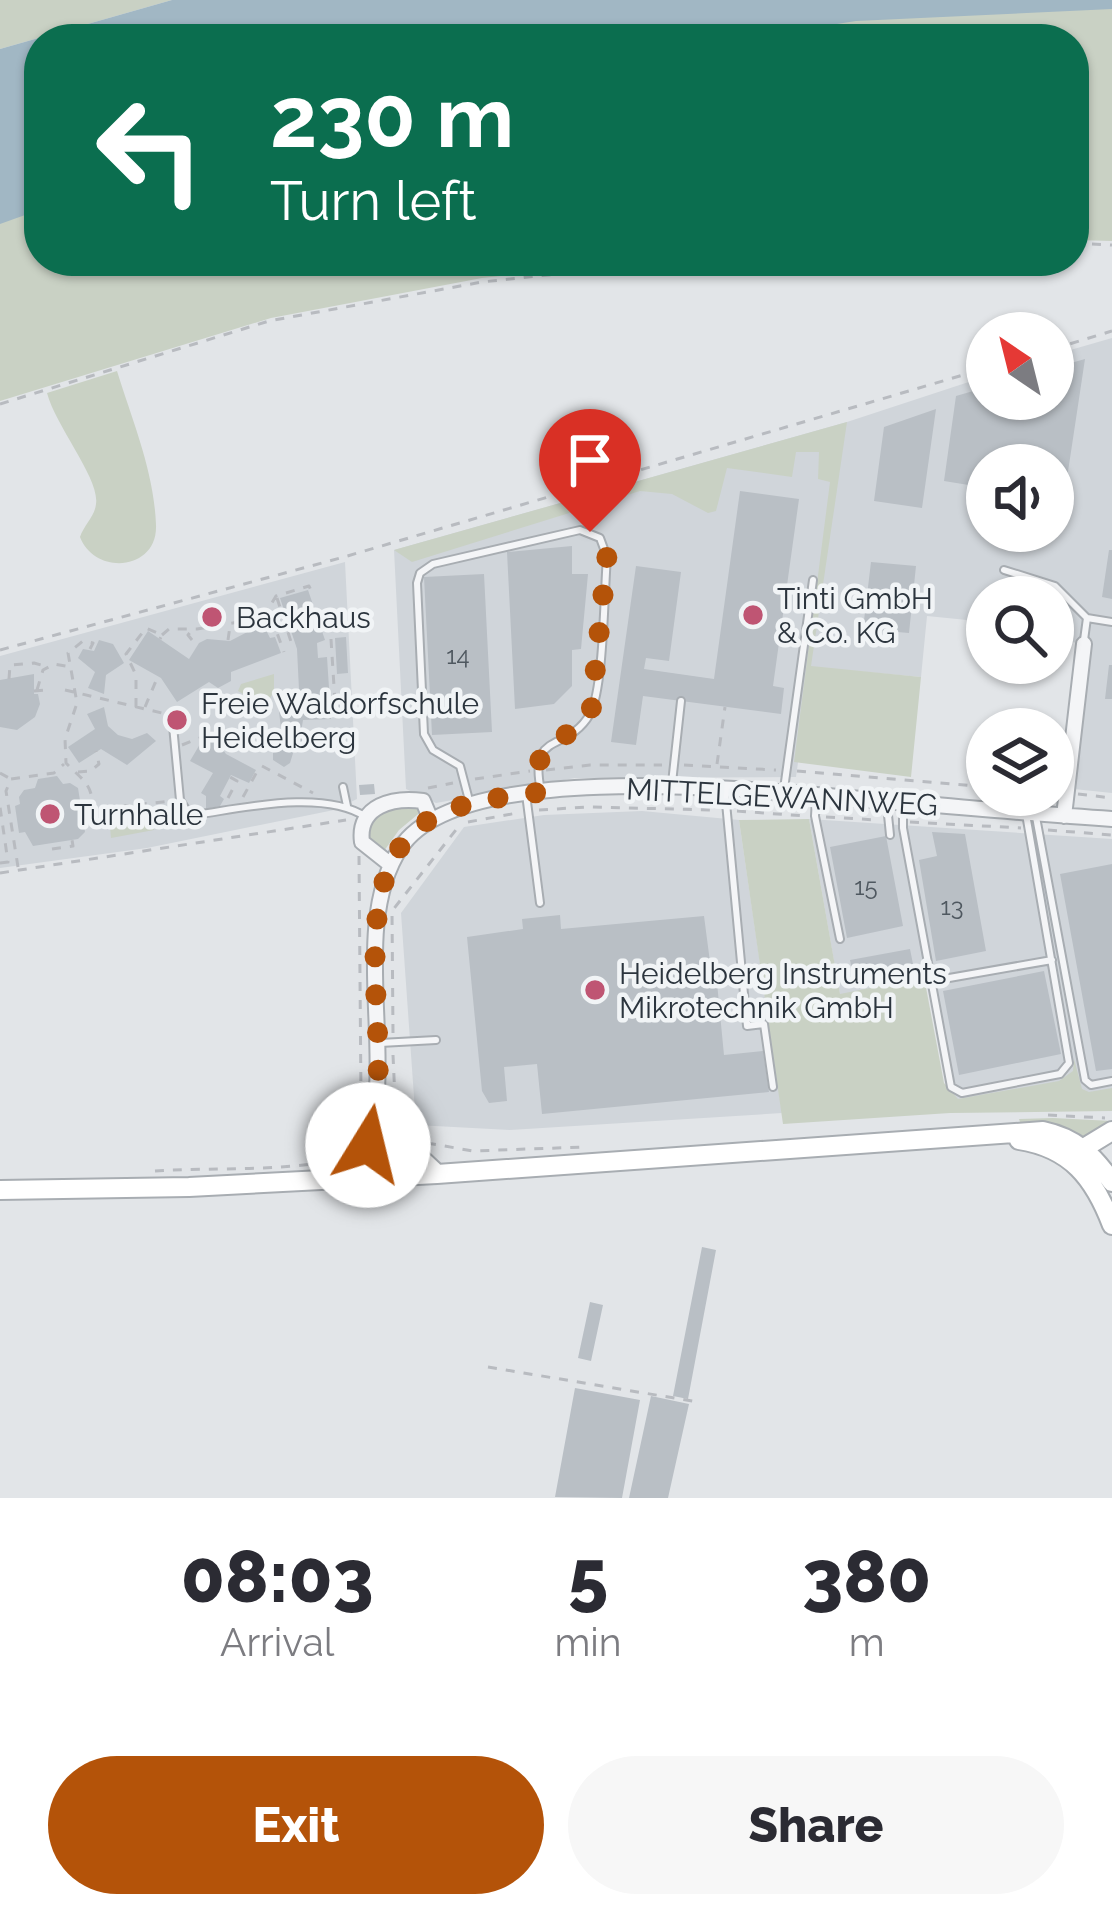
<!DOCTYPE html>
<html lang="en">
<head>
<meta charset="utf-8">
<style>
	:root { --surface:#fff; --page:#f7f7f7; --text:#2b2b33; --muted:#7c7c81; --accent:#b45309 }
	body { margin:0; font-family:Raleway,sans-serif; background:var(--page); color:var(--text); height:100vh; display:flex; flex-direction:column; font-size:45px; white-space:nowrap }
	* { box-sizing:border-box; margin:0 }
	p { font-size:39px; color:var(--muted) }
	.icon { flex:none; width:66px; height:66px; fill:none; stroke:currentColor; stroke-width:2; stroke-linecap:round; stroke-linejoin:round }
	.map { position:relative; height:1498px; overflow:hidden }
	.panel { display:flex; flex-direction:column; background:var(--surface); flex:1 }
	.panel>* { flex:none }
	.guide { position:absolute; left:24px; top:24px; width:1065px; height:252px; border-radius:48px; box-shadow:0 3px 9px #0004; background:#0b6e4f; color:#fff; overflow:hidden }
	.needle { width:78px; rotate:325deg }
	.buttons { position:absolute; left:966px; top:312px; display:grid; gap:24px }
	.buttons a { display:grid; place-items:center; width:108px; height:108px; border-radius:50%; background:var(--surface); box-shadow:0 3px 9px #0004; font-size:60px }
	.pin { position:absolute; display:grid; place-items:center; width:102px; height:102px; color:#fff; margin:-123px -51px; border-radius:50% 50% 50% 0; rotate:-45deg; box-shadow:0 0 12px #0007 }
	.pin .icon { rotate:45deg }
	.me { position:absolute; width:132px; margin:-66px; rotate:9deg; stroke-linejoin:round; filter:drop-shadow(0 0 9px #0008) }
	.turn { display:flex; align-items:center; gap:42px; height:252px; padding:0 48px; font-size:54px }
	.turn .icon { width:156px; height:156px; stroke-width:2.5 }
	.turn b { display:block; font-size:84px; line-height:102px }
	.eta { display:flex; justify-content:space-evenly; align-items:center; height:204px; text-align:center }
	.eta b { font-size:72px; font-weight:800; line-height:84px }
	.action { display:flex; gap:24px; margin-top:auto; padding:24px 48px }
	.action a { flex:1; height:138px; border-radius:72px; background:var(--accent); color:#fff; font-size:48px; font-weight:800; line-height:138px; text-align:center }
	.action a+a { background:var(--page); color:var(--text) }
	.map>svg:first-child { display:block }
	.built { fill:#d0d5da; fill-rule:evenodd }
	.green { fill:#c9d1c4 }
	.water { fill:#a1b7c4 }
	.building { fill:#b9bfc5 }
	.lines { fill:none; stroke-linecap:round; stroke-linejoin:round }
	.lane-casing { stroke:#a8adb2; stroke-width:10 }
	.street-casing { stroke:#a8adb2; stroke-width:18 }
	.secondary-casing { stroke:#a8adb2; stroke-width:22 }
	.path { stroke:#b8bbc0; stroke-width:3; stroke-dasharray:9 9; stroke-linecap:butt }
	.lane { stroke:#f4f5f7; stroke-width:6 }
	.street { stroke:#f4f5f7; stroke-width:14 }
	.secondary { stroke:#fff; stroke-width:18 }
	.route { stroke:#b45309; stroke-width:21; stroke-dasharray:0 37.8 }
	.poi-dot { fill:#bf5573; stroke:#f1f4f6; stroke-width:4.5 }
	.labels { text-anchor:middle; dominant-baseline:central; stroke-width:9; stroke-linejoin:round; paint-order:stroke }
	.number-label { font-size:24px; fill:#4f5860 }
	.poi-label { font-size:30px; fill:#2c353e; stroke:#f1f4f6; text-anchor:start }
	.street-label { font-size:30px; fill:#2c353e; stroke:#f1f4f6 }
</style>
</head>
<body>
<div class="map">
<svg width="1112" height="1498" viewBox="0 0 1112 1498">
	<rect width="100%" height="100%" fill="#e2e5e8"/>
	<!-- built -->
	<path class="built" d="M1112,338V793L1074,789L1092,644L1058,641L1059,631L1053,630V597H987V622L927,616L921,677L811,667L796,777L575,778L436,803L406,789L394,550L847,422L987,376V399H1053V355ZM987,465H1053V531H987Z
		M345,562L357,799L334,810L147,848L0,868V656Z
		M642,811L739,820L782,1113L510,1130L416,1125L401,913L464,827L544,815Z
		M809,819L1112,839V1101L951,1107L927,977L840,995Z"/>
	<!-- green -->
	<path class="green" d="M0,0H172L0,49Z
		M1112,0V241L1074,240V39H318Z
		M39,120V261H636L482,278L271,318L0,401V133Z
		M117,371C133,423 154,471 156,525C158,571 95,576 80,537C84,525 95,516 96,504C100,479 56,427 47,393Z
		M847,422L811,666L921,677L911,777L794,762L830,482L818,479L819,452H796L792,477L727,468L716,511L708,513L672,494L640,491L412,562L394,550Z
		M274,674V691L265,707L238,691L241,684Z
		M419,805L423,810L399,830L384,851L366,837L368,820L381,810Z
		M151,809L154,830L111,838L109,815Z
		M809,819L840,994L924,977L944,1083L958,1099L1059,1081L1073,1071L1074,1059L1082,1089L1089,1092L1112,1088V1111L950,1113L783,1124L739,820Z
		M1053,1118L1112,1121V1126L1094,1137L1083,1138L1069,1130L1021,1125L1019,1119Z"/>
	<!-- water -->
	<path class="water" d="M172,0H1112V9L856,21L741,39H39V210L0,224V49Z"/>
	<!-- building -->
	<path class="building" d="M1085,359L1064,498L1053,497V465H987V488L944,481L956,396L987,387V399H1053V368Z
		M936,409L922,508L874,501L884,427Z
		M740,491L799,499L773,686L784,688L781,714L643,696L636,745L611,742L636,566L681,572L669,661L646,658L644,669L714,679Z
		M572,546V574H588L581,649L572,650V686L554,704L515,709L507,552Z
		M1109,550H1112V599L1102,597Z
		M871,562L916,566L909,633L863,629Z
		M484,574L492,732L432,735L424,577Z
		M308,590L325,640L317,643L318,658L327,657L331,719L303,720L301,732L307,734L308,745L294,750L290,763L284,767L273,760V753L283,744L279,712L281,707L290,706L300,710L297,649L280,598Z
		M263,624L270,638L275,637L281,653L231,672V681L218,688L209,682L177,702L161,678L129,660L148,631L189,659L199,643L207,639L230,641Z
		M346,637L348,673L337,674L335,638Z
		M99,640L113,644L124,663L106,675L104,694L88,688L95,672L78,658L83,649L94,651Z
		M1109,665H1112V699H1105Z
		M34,674V694H38L40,704L35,717L17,730L0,727V680Z
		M349,695L350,712L340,713L339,696Z
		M104,707L108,726L118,735L132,739L147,733L156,741L127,765L101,749L79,763L68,747L95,729L87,714Z
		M203,739L217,742L226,754L256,770L249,783L231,775L220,796L224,799L220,806L206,809V796L201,793L213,773L190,761Z
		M57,776L63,784L70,783L78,788L85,832L78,839L33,846L25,832L19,833L15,806L20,804L19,797L24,790L35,788L38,779Z
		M374,784L375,794L360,795L359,785Z
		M932,832L965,834L986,951L936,961L919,860L937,856Z
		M886,836L903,926L847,938L830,847Z
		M1112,864V1069L1096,1071L1060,874Z
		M560,915L561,929L704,916L710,962H715L724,1055L763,1051L769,1092L542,1114L537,1064L504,1067L507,1101L489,1103L482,1091L467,937L523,929L522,919Z
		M910,949L915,974L855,986L850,960Z
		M1044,971L1061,1054L959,1075L943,991Z
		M702,1247L716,1250L688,1399L673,1396Z
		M590,1302L603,1305L591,1361L578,1358Z
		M575,1388L640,1400L622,1498L555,1497Z
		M651,1396L689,1404L668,1498H629Z"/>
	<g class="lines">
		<defs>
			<path id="lane" d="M1004,570L1055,586L1087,618
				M1084,640L1087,618L1112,622
				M172,715L180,800L187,811L201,814C248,807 325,790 366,817
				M672,783L681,701
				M343,787L347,806
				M784,789L813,580
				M725,792L747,1026L764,1024L773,1087
				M526,794L540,903
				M816,799L815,816L840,939
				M470,804L460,766L433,750L424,734L417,583L420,573L433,564L580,530L600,538L607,557C604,591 604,688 590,714C567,754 528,729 541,791
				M887,805L890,835
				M903,806V828L951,1087L962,1093L1060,1074L1069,1063L1026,814
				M1036,817L1085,1080L1091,1085L1112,1081
				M932,981L1052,960
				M380,1043L436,1040"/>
			<path id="street" d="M1064,816L1084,644
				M391,865L362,842C357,805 394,797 423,801L431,820
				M378,1177C389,1147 387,1126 379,1096
				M367,1178C367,1146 375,1118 377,1088C382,1013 358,911 401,847C464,754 783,793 885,801C961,807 1036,814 1112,819"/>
			<path id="secondary" d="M386,1126L437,1174
				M1019,1140C1071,1148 1094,1178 1112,1225
				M1081,1154L1084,1148L1112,1131
				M0,1190L189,1187L437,1174L1043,1131C1076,1138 1093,1155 1112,1182"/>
		</defs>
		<!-- lane casing -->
		<use href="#lane" class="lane-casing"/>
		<!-- street casing -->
		<use href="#street" class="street-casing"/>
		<!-- secondary casing -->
		<use href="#secondary" class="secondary-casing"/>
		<!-- path -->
		<path class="path" d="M1074,243L1112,245
			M1053,349L1112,331
			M0,404L269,321L482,282L678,261
			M277,598L293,648
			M263,618L276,596L309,586L313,595
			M242,623L245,633
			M162,635L169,629H197L263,618L277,633L284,652
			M331,639L336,718
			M192,640L188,635L192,630
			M228,640L230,626
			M90,649L93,643L83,641L68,653L77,703L65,739L66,763C81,779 94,784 92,809
			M0,650L344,557L987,368
			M9,679L10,665L34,663L48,667
			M37,690L43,670L54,664L66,666
			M65,690L162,713
			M34,691L47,690
			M136,707V675L126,654L146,628L162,635L160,639
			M145,707L158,676
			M182,745L205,736
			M717,764L725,707
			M684,765L776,770
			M262,766L313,793
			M546,770L590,765H662
			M797,771L987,787
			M78,772L91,771L99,764L96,751
			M0,773L9,778
			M475,779L530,771
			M428,788L453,783
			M1078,794L1112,798
			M243,797L259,768
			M228,798L237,781L230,777
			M84,810L172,801
			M539,810L588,807L715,810
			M737,811L805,816
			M152,814L173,812
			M826,817L877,820
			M468,822L517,813
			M910,822L1021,828
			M1048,830L1112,835
			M52,849L73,846L72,840
			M359,856L361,1098
			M0,863L8,862L0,807
			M18,867L6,791L11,779L54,773L64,764
			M0,873L346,820
			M393,1033L392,911L459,826
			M393,1055L395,1099
			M1048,1115L1105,1118
			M427,1143L473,1151L584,1147
			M155,1171C209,1167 307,1173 354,1154
			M488,1367L698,1402"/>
		<!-- lane -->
		<use href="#lane" class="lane"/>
		<!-- street -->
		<use href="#street" class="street"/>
		<!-- secondary -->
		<use href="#secondary" class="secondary"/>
	</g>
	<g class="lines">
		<!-- route -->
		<path class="route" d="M368,1145C370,1127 375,1109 377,1091C385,1014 350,882 419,827C452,801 500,798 541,792C529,734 563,750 591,712L607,556L600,538L590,532"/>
	</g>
	<!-- markers -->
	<g class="poi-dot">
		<circle cx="753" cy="615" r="12"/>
		<circle cx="212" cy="617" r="12"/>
		<circle cx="177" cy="720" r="12"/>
		<circle cx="50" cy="814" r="12"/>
		<circle cx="595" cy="990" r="12"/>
	</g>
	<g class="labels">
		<!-- number labels -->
		<g class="number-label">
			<text x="458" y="655">14</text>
			<text x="866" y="886">15</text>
			<text x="952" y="906">13</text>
		</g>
		<!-- poi labels -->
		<g class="poi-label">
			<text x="777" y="598">Tinti GmbH<tspan x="777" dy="34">&amp; Co. KG</tspan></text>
			<text x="236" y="617">Backhaus</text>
			<text x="201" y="703">Freie Waldorfschule<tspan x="201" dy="34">Heidelberg</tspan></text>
			<text x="74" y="814">Turnhalle</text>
			<text x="619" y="973">Heidelberg Instruments<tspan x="619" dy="34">Mikrotechnik GmbH</tspan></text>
		</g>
		<!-- street labels -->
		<g class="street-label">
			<text transform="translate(782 797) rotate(3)">MITTELGEWANNWEG</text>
		</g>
	</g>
</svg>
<div class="buttons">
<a><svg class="needle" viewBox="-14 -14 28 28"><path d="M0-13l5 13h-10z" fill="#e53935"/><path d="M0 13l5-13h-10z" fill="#7c7c81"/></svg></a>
<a><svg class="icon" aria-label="sound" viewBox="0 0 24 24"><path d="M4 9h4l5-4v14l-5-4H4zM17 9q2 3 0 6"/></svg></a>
<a><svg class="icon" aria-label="search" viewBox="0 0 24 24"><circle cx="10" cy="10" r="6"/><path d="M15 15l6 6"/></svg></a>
<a><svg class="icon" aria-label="layers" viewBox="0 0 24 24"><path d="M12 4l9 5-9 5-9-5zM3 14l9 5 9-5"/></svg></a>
</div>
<div class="pin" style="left:590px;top:532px;background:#d93025"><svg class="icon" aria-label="arrive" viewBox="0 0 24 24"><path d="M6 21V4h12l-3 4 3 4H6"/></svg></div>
<svg class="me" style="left:368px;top:1145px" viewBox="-20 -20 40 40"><circle r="19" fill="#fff"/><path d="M0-13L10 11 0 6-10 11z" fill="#b45309"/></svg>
<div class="guide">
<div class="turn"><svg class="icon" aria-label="left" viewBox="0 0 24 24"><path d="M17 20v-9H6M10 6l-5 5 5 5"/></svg><div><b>230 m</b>Turn left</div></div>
</div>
</div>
<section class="panel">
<div class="eta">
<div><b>08:03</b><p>Arrival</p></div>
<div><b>5</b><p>min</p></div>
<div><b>380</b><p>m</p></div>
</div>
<div class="action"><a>Exit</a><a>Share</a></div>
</section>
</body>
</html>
